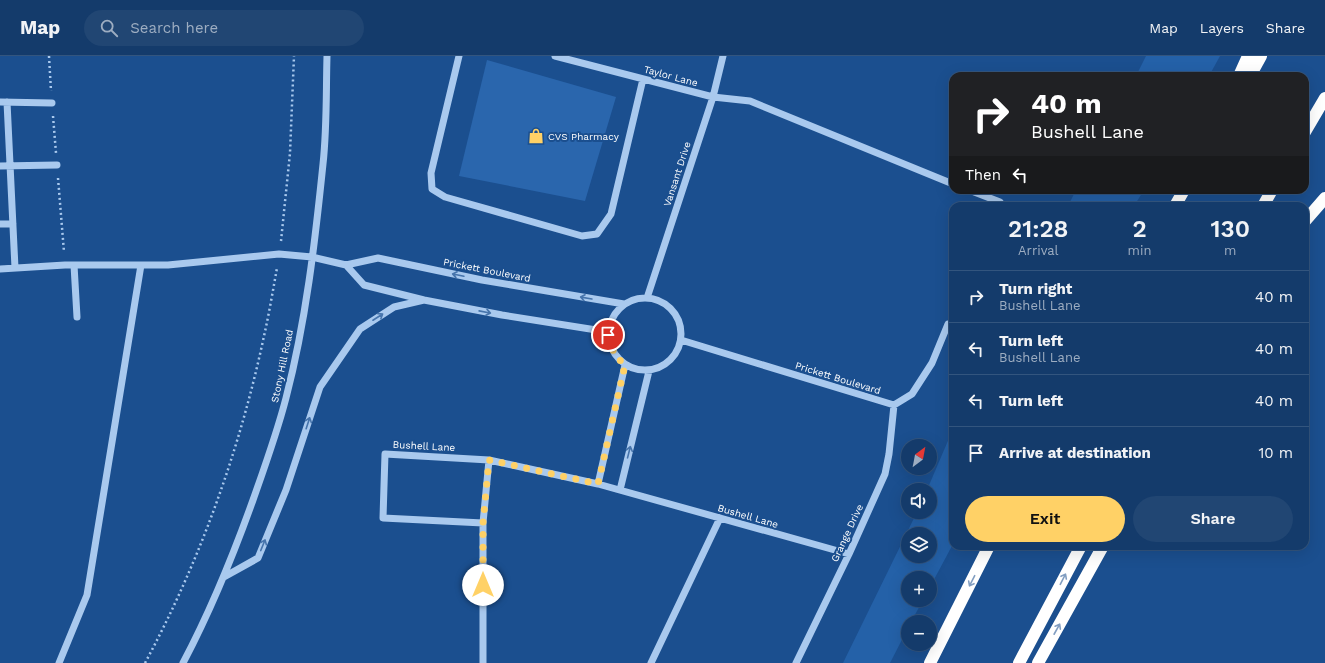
<!DOCTYPE html>
<html lang="en">
<head>
<meta charset="utf-8">
<style>
	:root { --surface:#143b6b; --page:#214673; --text:#f1f3f6; --muted:#9dadc1; --line:#33557e; --accent:#ffd166 }
	body { margin:0; font-family:"Work Sans",sans-serif; background:var(--page); color:var(--text); height:100vh; display:flex; flex-direction:column; font-size:15px; white-space:nowrap }
	* { box-sizing:border-box; margin:0 }
	p { font-size:13px; color:var(--muted) }
	.icon { flex:none; width:22px; height:22px; fill:none; stroke:currentColor; stroke-width:2; stroke-linecap:round; stroke-linejoin:round }
	.map { position:relative; flex:1; overflow:hidden }
	.drawer { position:absolute; left:949px; top:146px; width:360px; height:348px; display:flex; flex-direction:column; background:var(--surface); border-radius:12px; box-shadow:0 4px 16px #0002,0 0 0 1px var(--line) }
	.drawer>* { flex:none }
	.guide { position:absolute; left:949px; top:16px; width:360px; height:122px; border-radius:12px; box-shadow:0 4px 16px #0002,0 0 0 1px var(--line); background:#202124; color:#fff; overflow:hidden }
	.needle { width:26px; rotate:32deg }
	.controls { position:absolute; left:901px; top:383px; display:grid; gap:8px }
	.controls a { display:grid; place-items:center; width:36px; height:36px; border-radius:50%; background:var(--surface); box-shadow:0 4px 16px #0002,0 0 0 1px var(--line); font-size:20px }
	.pin { position:absolute; display:grid; place-items:center; width:34px; height:34px; color:#fff; margin:-17px; border:2px solid #fff; border-radius:50%; box-shadow:0 1px 4px #0007 }
	.me { position:absolute; width:44px; margin:-22px; rotate:0deg; stroke-linejoin:round; filter:drop-shadow(0 0 3px #0008) }
	.turn { display:flex; align-items:center; gap:14px; height:84px; padding:0 16px; font-size:18px }
	.turn .icon { width:52px; height:52px; stroke-width:2.5 }
	.turn b { display:block; font-size:28px; line-height:34px }
	.then { display:flex; align-items:center; height:38px; padding:0 16px; background:#0003; gap:8px; font-size:15px }
	.eta { display:flex; justify-content:space-evenly; align-items:center; height:68px; text-align:center }
	.eta b { font-size:24px; font-weight:600; line-height:28px }
	.primary-button { display:flex; gap:8px; margin-top:auto; padding:8px 16px }
	.primary-button a { flex:1; height:46px; border-radius:24px; background:var(--accent); color:#111; font-size:16px; font-weight:600; line-height:46px; text-align:center }
	.primary-button a+a { background:var(--page); color:var(--text) }
	ul { padding:0; list-style:none }
	li { display:flex; align-items:center; gap:12px; height:52px; padding:0 16px; border-top:1px solid var(--line) }
	li div { flex:1 }
	li b { display:block; font-size:15px }
	li em { font-style:normal }
	header { display:flex; align-items:center; gap:24px; box-sizing:border-box; height:56px; padding:0 20px; background:var(--surface); border-bottom:1px solid var(--line) }
	header strong { font-size:19px }
	nav { display:flex; gap:22px; margin-inline-start:auto; font-size:14px }
	.search { width:280px; height:36px; background:var(--page); display:flex; align-items:center; gap:10px; box-sizing:border-box; padding:0 14px; border-radius:22px; color:var(--muted); font-size:15px }
	.map>svg:first-child { display:block }
	.green { fill:#2461a8; fill-rule:evenodd }
	.building { fill:#2a66ad }
	.lines { fill:none; stroke-linecap:round; stroke-linejoin:round }
	.path { stroke:#a9c9ee; stroke-width:2.5; stroke-dasharray:2 3; stroke-linecap:butt }
	.minor { stroke:#a9c9ee; stroke-width:7 }
	.highway { stroke:#fff; stroke-width:12 }
	.oneway { stroke:#4674ac }
	.oneway2 { stroke:#829ec1 }
	.route { stroke:#ffd166; stroke-width:7; stroke-dasharray:0 12.6 }
	.labels { text-anchor:middle; dominant-baseline:central; stroke-width:4; stroke-linejoin:round; paint-order:stroke }
	.street-label { font-size:10px; fill:#fff; stroke:#1b4f8f }
	.poi-label { font-size:10px; fill:#fff; stroke:#1b4f8f; text-anchor:start }
</style>
</head>
<body>
<header>
<strong>Map</strong>
<div class="search"><svg class="icon" aria-label="search" viewBox="0 0 24 24"><circle cx="10" cy="10" r="6"/><path d="M15 15l6 6"/></svg>Search here</div>
<nav><a>Map</a><a>Layers</a><a>Share</a></nav>
</header>
<div class="map">
<svg width="1325" height="607" viewBox="0 0 1325 607">
	<rect width="100%" height="100%" fill="#1b4f8f"/>
	<!-- green -->
	<path class="green" d="M1146,0H1220L1209,20H1136Z
		M1076,134H1144L1134,150H1068Z
		M953,373V488L930,531V522H908V544H923L911,566H908V572L890,607H843L917,456H930V434H927ZM908,478H930V500H908Z"/>
	<!-- building -->
	<path class="building" d="M487,4L616,41L585,145L459,120Z"/>
	<g class="lines">
		<!-- path -->
		<path class="path" d="M49,0L51,35
			M53,60L56,97
			M58,122L64,196
			M281,185L290,97L294,0
			M145,607C200,505 240,393 264,280C269,258 273,234 277,212"/>
		<!-- minor -->
		<path class="minor" d="M459,0L431,117L432,133L445,141L582,180L597,178L611,158L643,23
			M555,0L713,41L750,45L953,128
			M0,46L52,47
			M7,46L15,212
			M0,110L57,109
			M969,134L1000,146
			M0,168H13
			M74,209L77,261
			M346,209L364,229L424,244L502,259L609,276
			M0,213L65,209H168L279,198L312,201L346,209L378,202L482,224L624,248
			M609 278a36 36 0 1 1 72 0a36 36 0 1 1-72 0Z
			M647,242L713,41L723,0
			M681,284L894,349
			M894,349L912,338L932,307L948,268
			M598,428L625,309
			M620,434L649,315
			M483,467L383,462L385,398L489,404L598,428L849,498
			M224,521L258,502L286,434L320,331L360,273L394,251L424,244
			M59,607L87,539L141,209
			M183,607C211,554 233,500 253,444C265,410 277,377 286,342C306,265 315,186 323,108C327,72 326,36 327,0
			M483,607V467L489,404
			M651,607L720,462
			M796,607L849,498L885,418L889,398L894,349"/>
		<!-- highway -->
		<path class="highway" d="M1239,20L1248,0
			M1250,20L1261,0
			M1305,76L1325,42
			M1175,150L1184,134
			M1263,150L1272,134
			M1305,165L1325,142
			M930,607L989,490
			M1019,607L1081,490
			M1038,607L1103,490"/>
	</g>
	<!-- one-way arrows -->
	<defs><path id="oneway-shaft" d="M-6 0H5M1.5-3L5.5 0L1.5 3" fill="none" stroke-width="1.6" stroke-linecap="round" stroke-linejoin="round"/></defs>
	<g class="oneway">
		<use href="#oneway-shaft" transform="translate(458 219) rotate(-168)"/>
		<use href="#oneway-shaft" transform="translate(586 242) rotate(-170)"/>
		<use href="#oneway-shaft" transform="translate(485 256) rotate(11)"/>
		<use href="#oneway-shaft" transform="translate(378 261) rotate(-33)"/>
		<use href="#oneway-shaft" transform="translate(308 367) rotate(-72)"/>
		<use href="#oneway-shaft" transform="translate(629 396) rotate(-76)"/>
		<use href="#oneway-shaft" transform="translate(263 489) rotate(-68)"/>
	</g>
	<g class="oneway2">
		<use href="#oneway-shaft" transform="translate(1063 523) rotate(-63)"/>
		<use href="#oneway-shaft" transform="translate(972 525) rotate(117)"/>
		<use href="#oneway-shaft" transform="translate(1057 573) rotate(-61)"/>
	</g>
	<g class="lines">
		<!-- route -->
		<path class="route" d="M483,529V467L489,404L598,428L625,309C614,299 612,294 608,279"/>
	</g>
	<!-- icons -->
	<defs>
		<symbol id="shop-bare" viewBox="-9 -9 18 18"><path d="M-5-2.5h2.3a2.7 3.5 0 0 1 5.4 0H5L5.5 6h-11ZM-1.5-2.5h3a1.5 2.3 0 0 0-3 0Z" fill="#ffd166" stroke="#1b4f8f" stroke-width="2.5" paint-order="stroke"/></symbol>
	</defs>
	<g fill-rule="evenodd">
		<use href="#shop-bare" x="525" y="69" width="22" height="22"/>
	</g>
	<g class="labels">
		<!-- street labels -->
		<g class="street-label">
			<text transform="translate(671 20) rotate(15)">Taylor Lane</text>
			<text transform="translate(677 118) rotate(-72)">Vansant Drive</text>
			<text transform="translate(487 214) rotate(11)">Prickett Boulevard</text>
			<text transform="translate(282 310) rotate(-78)">Stony Hill Road</text>
			<text transform="translate(838 322) rotate(17)">Prickett Boulevard</text>
			<text transform="translate(424 390) rotate(3)">Bushell Lane</text>
			<text transform="translate(748 460) rotate(16)">Bushell Lane</text>
			<text transform="translate(847 477) rotate(-65)">Grange Drive</text>
		</g>
		<!-- poi labels -->
		<g class="poi-label">
			<text x="548" y="80">CVS Pharmacy</text>
		</g>
	</g>
</svg>
<div class="controls">
<a><svg class="needle" viewBox="-14 -14 28 28"><path d="M0-13l5 13h-10z" fill="#e53935"/><path d="M0 13l5-13h-10z" fill="#9dadc1"/></svg></a>
<a><svg class="icon" aria-label="sound" viewBox="0 0 24 24"><path d="M4 9h4l5-4v14l-5-4H4zM17 9q2 3 0 6"/></svg></a>
<a><svg class="icon" aria-label="layers" viewBox="0 0 24 24"><path d="M12 4l9 5-9 5-9-5zM3 14l9 5 9-5"/></svg></a>
<a>+</a>
<a>−</a>
</div>
<div class="pin" style="left:608px;top:279px;background:#d93025"><svg class="icon" aria-label="arrive" viewBox="0 0 24 24"><path d="M6 21V4h12l-3 4 3 4H6"/></svg></div>
<svg class="me" style="left:483px;top:529px" viewBox="-20 -20 40 40"><circle r="19" fill="#fff"/><path d="M0-13L10 11 0 6-10 11z" fill="#ffd166"/></svg>
<div class="guide">
<div class="turn"><svg class="icon" aria-label="right" viewBox="0 0 24 24"><path d="M7 20v-9h11M14 6l5 5-5 5"/></svg><div><b>40 m</b>Bushell Lane</div></div>
<div class="then">Then<svg class="icon" aria-label="left" viewBox="0 0 24 24"><path d="M17 20v-9H6M10 6l-5 5 5 5"/></svg></div>
</div>
<section class="drawer">
<div class="eta">
<div><b>21:28</b><p>Arrival</p></div>
<div><b>2</b><p>min</p></div>
<div><b>130</b><p>m</p></div>
</div>
<ul>
<li><svg class="icon" aria-label="right" viewBox="0 0 24 24"><path d="M7 20v-9h11M14 6l5 5-5 5"/></svg><div><b>Turn right</b><p>Bushell Lane</p></div><em>40 m</em></li>
<li><svg class="icon" aria-label="left" viewBox="0 0 24 24"><path d="M17 20v-9H6M10 6l-5 5 5 5"/></svg><div><b>Turn left</b><p>Bushell Lane</p></div><em>40 m</em></li>
<li><svg class="icon" aria-label="left" viewBox="0 0 24 24"><path d="M17 20v-9H6M10 6l-5 5 5 5"/></svg><div><b>Turn left</b></div><em>40 m</em></li>
<li><svg class="icon" aria-label="arrive" viewBox="0 0 24 24"><path d="M6 21V4h12l-3 4 3 4H6"/></svg><div><b>Arrive at destination</b></div><em>10 m</em></li>
</ul>
<div class="primary-button"><a>Exit</a><a>Share</a></div>
</section>
</div>
</body>
</html>
